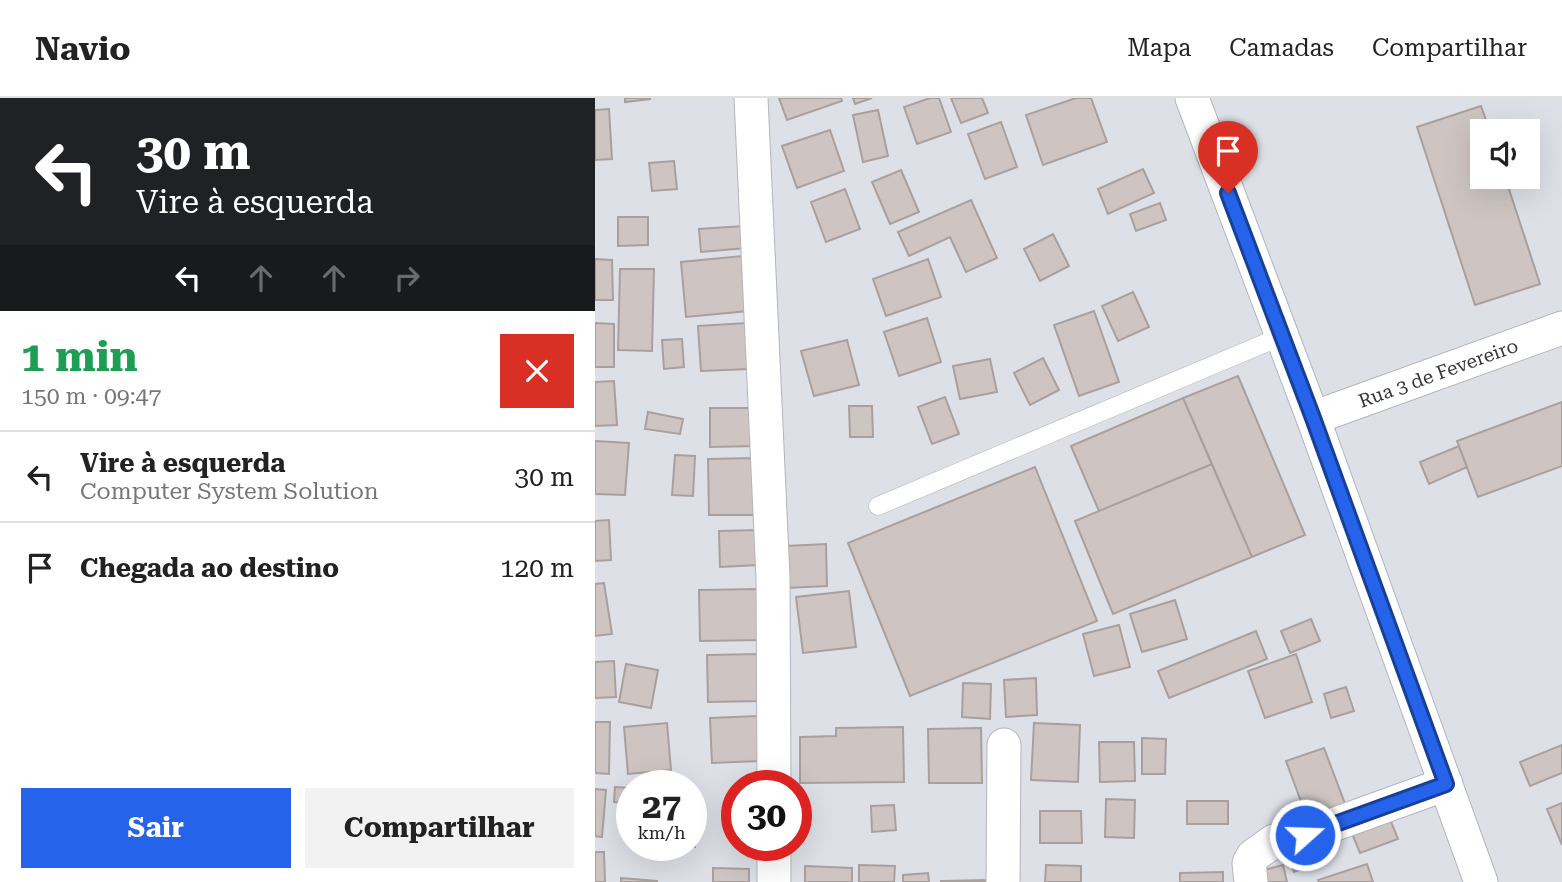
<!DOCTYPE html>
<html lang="pt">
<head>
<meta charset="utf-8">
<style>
	:root { --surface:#fff; --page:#f2f2f2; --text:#222; --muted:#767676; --line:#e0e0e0; --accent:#2563eb }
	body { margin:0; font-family:"Roboto Serif",serif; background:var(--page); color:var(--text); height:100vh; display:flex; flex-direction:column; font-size:26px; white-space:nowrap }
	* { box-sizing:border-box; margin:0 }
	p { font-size:23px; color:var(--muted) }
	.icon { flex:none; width:38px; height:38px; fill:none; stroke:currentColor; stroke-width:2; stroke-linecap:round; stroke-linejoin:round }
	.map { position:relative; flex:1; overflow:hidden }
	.side { display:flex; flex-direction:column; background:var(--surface); width:595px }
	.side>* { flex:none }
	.top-card { background:#202124; color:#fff; overflow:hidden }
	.tools { position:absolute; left:875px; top:21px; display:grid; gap:14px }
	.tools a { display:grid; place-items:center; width:70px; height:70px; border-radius:0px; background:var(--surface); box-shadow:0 7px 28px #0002; font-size:35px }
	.speed { position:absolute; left:21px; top:672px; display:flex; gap:14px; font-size:35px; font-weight:700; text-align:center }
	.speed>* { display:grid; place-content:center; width:91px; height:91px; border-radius:50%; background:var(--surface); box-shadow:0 7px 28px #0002; line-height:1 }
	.speed small { font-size:18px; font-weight:400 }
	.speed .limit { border:10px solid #d22; background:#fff; color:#111 }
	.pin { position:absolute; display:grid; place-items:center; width:60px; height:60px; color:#fff; margin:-72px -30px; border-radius:50% 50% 50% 0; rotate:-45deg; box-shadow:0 0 7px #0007 }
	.pin .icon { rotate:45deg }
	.me { position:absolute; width:77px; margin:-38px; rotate:70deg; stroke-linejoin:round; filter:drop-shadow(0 0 5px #0008) }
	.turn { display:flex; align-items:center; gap:24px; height:147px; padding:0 21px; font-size:32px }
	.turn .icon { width:91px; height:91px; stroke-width:2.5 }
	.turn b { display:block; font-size:49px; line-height:60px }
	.lanes { display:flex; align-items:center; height:66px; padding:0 21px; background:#0003; justify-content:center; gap:35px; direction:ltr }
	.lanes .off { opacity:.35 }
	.round { display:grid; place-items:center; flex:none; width:74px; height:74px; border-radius:0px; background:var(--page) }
	.summary { display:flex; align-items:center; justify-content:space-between; height:119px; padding:0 21px }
	h1 { font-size:42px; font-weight:700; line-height:52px; color:#1e9e55 }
	.action { display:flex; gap:14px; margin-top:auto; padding:14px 21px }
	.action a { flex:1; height:80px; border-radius:0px; background:var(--accent); color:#fff; font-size:28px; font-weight:700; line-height:80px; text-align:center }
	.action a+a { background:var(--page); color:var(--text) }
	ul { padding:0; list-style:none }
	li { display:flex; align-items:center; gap:21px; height:91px; padding:0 21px; border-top:2px solid var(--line) }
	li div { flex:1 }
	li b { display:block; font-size:26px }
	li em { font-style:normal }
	header { display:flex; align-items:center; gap:42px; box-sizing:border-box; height:98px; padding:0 35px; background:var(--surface); border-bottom:2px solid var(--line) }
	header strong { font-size:33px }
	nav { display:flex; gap:38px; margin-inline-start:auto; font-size:24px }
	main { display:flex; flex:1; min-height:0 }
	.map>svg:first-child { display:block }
	.building { fill:#cec5c2; stroke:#a9a09d; stroke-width:2 }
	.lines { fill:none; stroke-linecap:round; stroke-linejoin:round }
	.service-casing { stroke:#b3b5bd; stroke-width:19 }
	.minor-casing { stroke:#b3b5bd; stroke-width:35 }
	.service { stroke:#fff; stroke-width:18 }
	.minor { stroke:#fff; stroke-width:33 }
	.route-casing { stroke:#184099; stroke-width:18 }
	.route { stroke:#2563eb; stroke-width:12 }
	.labels { text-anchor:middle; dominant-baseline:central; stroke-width:7; stroke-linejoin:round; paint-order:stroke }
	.street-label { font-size:19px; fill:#37373b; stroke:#ebedf6 }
</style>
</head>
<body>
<header>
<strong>Navio</strong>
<nav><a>Mapa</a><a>Camadas</a><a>Compartilhar</a></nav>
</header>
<main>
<section class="side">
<div class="top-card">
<div class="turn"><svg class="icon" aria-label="left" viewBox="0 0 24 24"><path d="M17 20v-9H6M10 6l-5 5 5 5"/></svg><div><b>30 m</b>Vire à esquerda</div></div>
<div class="lanes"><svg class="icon" aria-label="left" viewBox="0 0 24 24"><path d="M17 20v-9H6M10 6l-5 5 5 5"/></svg><svg class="icon off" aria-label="ahead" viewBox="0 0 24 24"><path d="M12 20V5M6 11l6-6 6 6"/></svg><svg class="icon off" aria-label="ahead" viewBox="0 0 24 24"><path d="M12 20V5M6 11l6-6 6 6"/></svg><svg class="icon off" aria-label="right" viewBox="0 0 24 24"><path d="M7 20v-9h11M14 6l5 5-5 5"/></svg></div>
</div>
<div class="summary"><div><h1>1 min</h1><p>150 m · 09:47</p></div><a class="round" style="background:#d93025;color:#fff"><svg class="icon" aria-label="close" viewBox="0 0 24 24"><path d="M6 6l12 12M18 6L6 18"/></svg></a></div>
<ul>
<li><svg class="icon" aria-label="left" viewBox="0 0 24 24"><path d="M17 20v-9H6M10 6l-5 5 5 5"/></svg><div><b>Vire à esquerda</b><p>Computer System Solution</p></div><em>30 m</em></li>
<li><svg class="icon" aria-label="arrive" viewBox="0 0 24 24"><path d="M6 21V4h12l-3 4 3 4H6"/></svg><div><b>Chegada ao destino</b></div><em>120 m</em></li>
</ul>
<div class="action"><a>Sair</a><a>Compartilhar</a></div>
</section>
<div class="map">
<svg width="967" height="784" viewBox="0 0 967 784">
	<rect width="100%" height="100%" fill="#dee0e8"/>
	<!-- building -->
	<path class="building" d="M30,0H55V1L30,4Z
		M184,0H246L247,3L192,22Z
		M258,0H277L260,6Z
		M335,0H344L356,34L322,46L309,9Z
		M356,0H387L393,15L366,25Z
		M481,0H496L512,44L448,67L431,17Z
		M886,8L895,33H887V79H910L945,186L880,207L822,29Z
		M14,11L17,61L0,62V12Z
		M283,12L293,58L268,64L258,17Z
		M406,24L422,69L390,81L373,36Z
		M235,32L249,73L202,90L187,48Z
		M79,63L82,91L57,93L54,65Z
		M548,71L559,95L513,116L503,91Z
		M306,72L324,114L295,126L277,84Z
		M250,91L265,131L231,144L216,104Z
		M376,102L402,160L371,174L355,139L314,158L303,134Z
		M565,105L571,122L541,133L535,116Z
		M23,119H53V147L23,148Z
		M149,128L151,150L106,154L104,131Z
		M458,136L474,168L445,183L429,151Z
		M147,158L153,213L91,219L86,164Z
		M0,161L17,162L18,202H0Z
		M333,161L346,199L291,218L278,181Z
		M25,171H59L57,253L23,252Z
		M538,194L554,229L523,243L507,208Z
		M499,213L524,284L484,298L459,227Z
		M332,220L346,264L304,278L289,234Z
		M0,225L19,226V269H0Z
		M152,225L154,271L106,273L103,228Z
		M87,241L89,269L69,271L67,242Z
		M252,242L264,287L219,298L206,253Z
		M448,260L464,292L435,307L419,275Z
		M395,261L402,294L365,301L358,268Z
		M643,278L710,437L657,459L588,300Z
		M19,283L22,327L0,328V284Z
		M350,299L364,336L337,346L323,309Z
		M588,300L617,366L504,413L476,348Z
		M967,304V368L883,399L862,343Z
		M254,308H277L278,339H255Z
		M115,310H161L162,348L115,349Z
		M53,314L88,321L85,336L50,331Z
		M0,343L34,345L30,397L0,396Z
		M864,348L872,369L834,386L825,364Z
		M80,357L100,358L98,398L77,397Z
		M158,360L159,417H114L113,361Z
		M617,366L657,459L518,516L480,423Z
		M440,369L502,523L315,598L253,445Z
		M14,422L16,462L0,463V423Z
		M163,432L164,467L125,469L124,433Z
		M231,446L232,488L192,490L190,448Z
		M9,485L17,536L0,538V486Z
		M164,491L165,542L105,543L104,492Z
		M254,493L261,549L208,555L201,499Z
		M580,502L592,541L547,554L535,516Z
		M716,521L725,543L695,555L686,533Z
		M524,527L535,569L499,578L488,536Z
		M661,533L672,561L574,600L563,573Z
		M165,556L167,603L113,604L112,557Z
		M701,556L717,604L670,620L653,573Z
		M19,563L21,599L0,600V564Z
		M31,566L63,572L56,610L24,604Z
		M441,580L442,617L411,619L409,582Z
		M368,585L396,586L395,621L367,619Z
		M751,589L759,613L736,620L729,596Z
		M163,618L165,663L117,665L115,620Z
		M0,624H15L14,676L0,675Z
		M72,625L76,672L33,676L29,629Z
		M439,625L485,627L483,684L436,682Z
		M308,629L309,684L205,685V639L241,638V630Z
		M386,630L387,685H334L333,631Z
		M547,640L571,641L570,676H547Z
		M504,644H539L540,683L505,684Z
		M967,647V675L935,688L925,664Z
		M729,650L752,711L714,725L691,663Z
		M20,689L35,690L34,705L19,704Z
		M0,691L11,692L7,739L0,738Z
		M511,701L540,702L539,740L510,739Z
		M592,703H633V726H592Z
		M967,705V747L952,711Z
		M299,707L301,732L277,734L276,708Z
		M96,709H102L100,749L73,747H96Z
		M445,713H486L487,745H445Z
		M793,716L803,741L765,755L755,731Z
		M730,736L738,759L699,774L690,752Z
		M0,754H9L10,784H0Z
		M772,766L778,784H724L723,782Z
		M264,767L300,768L299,784H264Z
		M451,767L486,768V784H450Z
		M688,767L692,784H668L665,773Z
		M210,768L257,770V784H210Z
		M118,770L154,771V784H118Z
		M628,774V784H585V775Z
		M333,775L334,784H308V777Z
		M26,780L62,783V784H26Z
		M392,782L393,784L345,783Z"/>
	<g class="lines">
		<defs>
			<path id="service" d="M283,408L687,238"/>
			<g id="minor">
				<path d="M156,0L178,480L179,688"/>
				<path d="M597,0L718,320L886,784"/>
				<path id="s1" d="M718,320L967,230"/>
				<path d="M179,747V784"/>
				<path d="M408,784L409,647"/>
				<path d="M656,784L654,765L658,758L679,743L710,737L851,686"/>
			</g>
		</defs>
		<!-- service casing -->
		<use href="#service" class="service-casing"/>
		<!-- minor casing -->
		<use href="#minor" class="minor-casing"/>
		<!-- service -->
		<use href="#service" class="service"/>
		<!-- minor -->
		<use href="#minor" class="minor"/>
	</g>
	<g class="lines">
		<defs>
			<path id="route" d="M633,95L718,320L851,686L710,737"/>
		</defs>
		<!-- route casing -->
		<use href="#route" class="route-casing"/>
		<!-- route -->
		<use href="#route" class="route"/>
	</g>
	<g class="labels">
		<!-- street labels -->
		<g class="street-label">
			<text stroke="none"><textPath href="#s1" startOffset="133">Rua 3 de Fevereiro</textPath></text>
		</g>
	</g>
</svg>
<div class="tools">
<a><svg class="icon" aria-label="sound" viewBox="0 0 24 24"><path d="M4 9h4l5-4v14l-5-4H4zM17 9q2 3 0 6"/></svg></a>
</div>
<div class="speed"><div>27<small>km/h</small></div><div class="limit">30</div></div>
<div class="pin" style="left:633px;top:95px;background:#d93025"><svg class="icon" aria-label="arrive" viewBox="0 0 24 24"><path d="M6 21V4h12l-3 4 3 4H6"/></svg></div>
<svg class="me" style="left:710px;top:737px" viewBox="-20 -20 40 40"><circle r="17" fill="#2563eb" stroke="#fff" stroke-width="3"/><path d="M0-11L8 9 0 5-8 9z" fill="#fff"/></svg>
</div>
</main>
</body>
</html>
